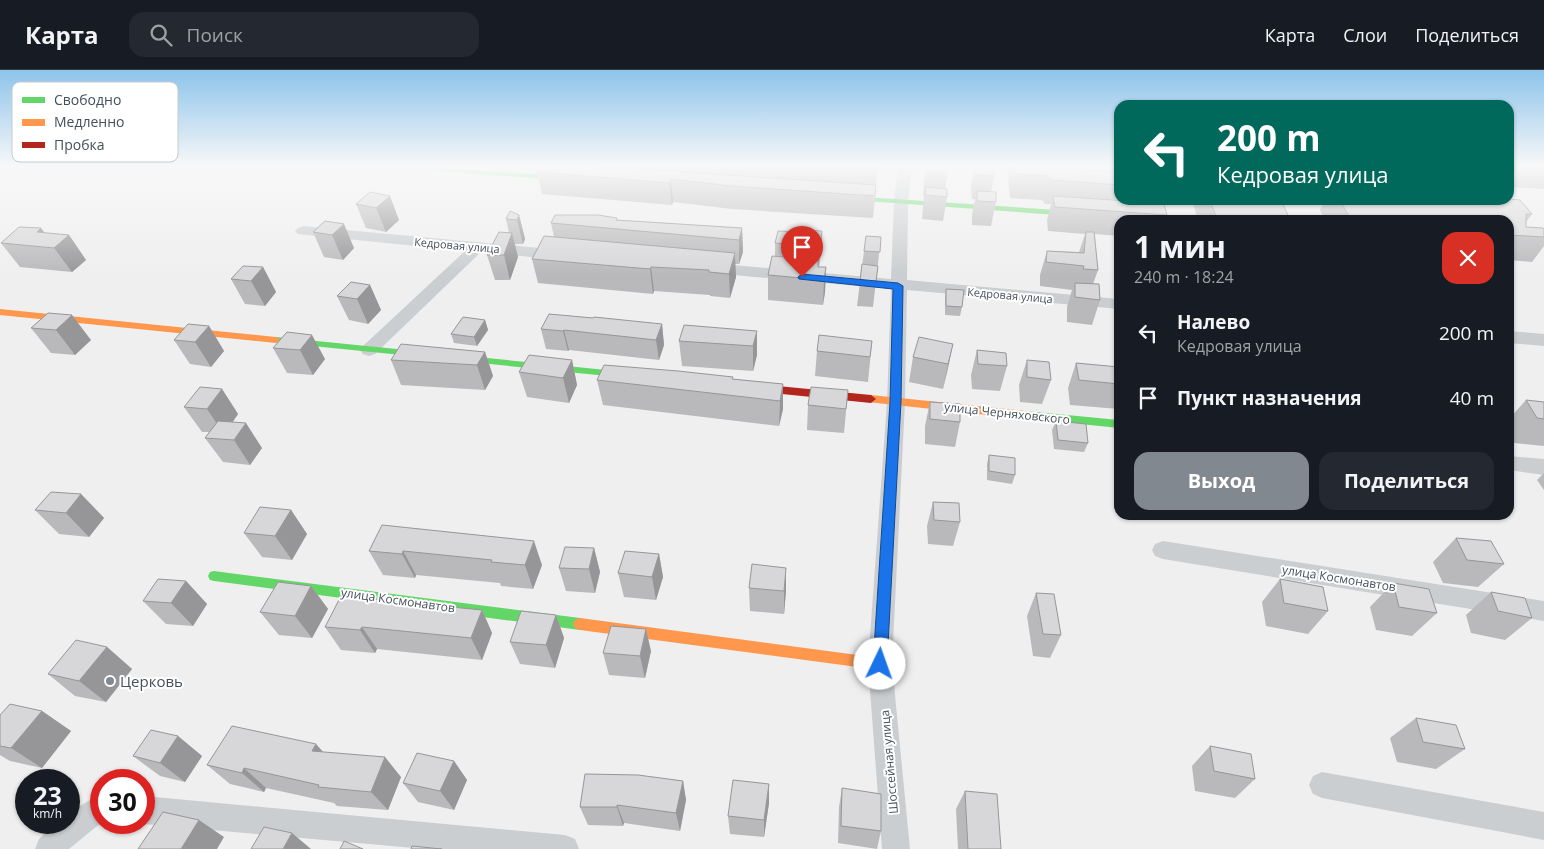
<!DOCTYPE html>
<html lang="ru">
<head>
<meta charset="utf-8">
<style>
	:root { --surface:#171b24; --page:#242831; --text:#f1f3f6; --muted:#9ea1a6; --line:#363941; --accent:#81888f }
	body { margin:0; font-family:"Open Sans",sans-serif; background:var(--page); color:var(--text); height:100vh; display:flex; flex-direction:column; font-size:19px; white-space:nowrap }
	* { box-sizing:border-box; margin:0 }
	p { font-size:16px; color:var(--muted) }
	.icon { flex:none; width:28px; height:28px; fill:none; stroke:currentColor; stroke-width:2; stroke-linecap:round; stroke-linejoin:round }
	.map { position:relative; flex:1; overflow:hidden }
	.details { position:absolute; left:1114px; top:145px; width:400px; height:305px; display:flex; flex-direction:column; background:var(--surface); border-radius:15px; box-shadow:0 1px 4px #0004 }
	.details>* { flex:none }
	.top-card { position:absolute; left:1114px; top:30px; width:400px; height:105px; border-radius:15px; box-shadow:0 1px 4px #0004; background:#00695c; color:#fff; overflow:hidden }
	.speed { position:absolute; left:15px; top:699px; display:flex; gap:10px; font-size:25px; font-weight:700; text-align:center }
	.speed>* { display:grid; place-content:center; width:65px; height:65px; border-radius:50%; background:var(--surface); box-shadow:0 1px 4px #0004; line-height:1 }
	.speed small { font-size:12px; font-weight:400 }
	.speed .limit { border:8px solid #d22; background:#fff; color:#111 }
	.pin { position:absolute; display:grid; place-items:center; width:42px; height:42px; color:#fff; margin:-51px -21px; border-radius:50% 50% 50% 0; rotate:-45deg; box-shadow:0 0 5px #0007 }
	.pin .icon { rotate:45deg }
	.me { position:absolute; width:55px; margin:-28px; rotate:3deg; stroke-linejoin:round; filter:drop-shadow(0 0 4px #0008) }
	.turn { display:flex; align-items:center; gap:18px; height:105px; padding:0 20px; font-size:22px }
	.turn .icon { width:65px; height:65px; stroke-width:2.5 }
	.turn b { display:block; font-size:35px; line-height:42px }
	.round { display:grid; place-items:center; flex:none; width:52px; height:52px; border-radius:15px; background:var(--page) }
	.head { display:flex; align-items:center; justify-content:space-between; height:85px; padding:0 20px }
	h1 { font-size:30px; font-weight:700; line-height:38px }
	.action { display:flex; gap:10px; margin-top:auto; padding:10px 20px }
	.action a { flex:1; height:58px; border-radius:15px; background:var(--accent); color:#fff; font-size:20px; font-weight:700; line-height:58px; text-align:center }
	.action a+a { background:var(--page); color:var(--text) }
	ul { padding:0; list-style:none }
	li { display:flex; align-items:center; gap:15px; height:65px; padding:0 20px }
	li div { flex:1 }
	li b { display:block; font-size:19px }
	li em { font-style:normal }
	header { display:flex; align-items:center; gap:30px; box-sizing:border-box; height:70px; padding:0 25px; background:var(--surface); border-bottom:1px solid var(--line) }
	header strong { font-size:24px }
	nav { display:flex; gap:28px; margin-inline-start:auto; font-size:18px }
	.search { width:350px; height:45px; background:var(--page); display:flex; align-items:center; gap:12px; box-sizing:border-box; padding:0 18px; border-radius:15px; color:var(--muted); font-size:19px }
	.map>svg:first-child { display:block }
	.lines { fill:none; stroke-linecap:round; stroke-linejoin:round }
	.street { fill:#cbced0; fill-rule:evenodd }
	.fast { fill:#63d668; fill-rule:evenodd }
	.slow { fill:#ff974d; fill-rule:evenodd }
	.jam { fill:#b3261e; fill-rule:evenodd }
	.wall { fill:#b9b9bb }
	.shaded-wall { fill:#969698 }
	.building { fill:#d7d7d9; stroke:#969698 }
	.route { fill:#1a73e8; stroke:#114b97 }
	.poi-dot { fill:#81888f; stroke:#fff; stroke-width:2 }
	.labels { text-anchor:middle; dominant-baseline:central; stroke-width:4; stroke-linejoin:round; paint-order:stroke }
	.far-street-label { font-size:11px; fill:#45505c; stroke:#fff }
	.street-label { font-size:12px; fill:#45505c; stroke:#fff }
	.near-poi-label { font-size:15px; fill:#45505c; stroke:#fff; text-anchor:start }
	.key { fill:#fff; stroke:#c7cace; stroke-width:1 }
	.key-label { font-size:14px; fill:#45505c }
</style>
</head>
<body>
<header>
<strong>Карта</strong>
<div class="search"><svg class="icon" aria-label="search" viewBox="0 0 24 24"><circle cx="10" cy="10" r="6"/><path d="M15 15l6 6"/></svg>Поиск</div>
<nav><a>Карта</a><a>Слои</a><a>Поделиться</a></nav>
</header>
<div class="map">
<svg width="1544" height="779" viewBox="0 0 1544 779">
	<rect width="100%" height="100%" fill="#f0efef"/>
	<g class="lines">
		<!-- street -->
		<path class="street" d="M898,96H912L908,131L907,210L1119,229V239L907,220L905,332L892,594L910,779H882L868,594L887,332L891,219L710,203L704,201L702,198L704,195L710,193L891,209L894,131Z
			M303,156L561,180L567,182L569,185L567,188L561,190L481,182L375,284L369,286L363,284L360,280L363,276L465,181L298,164L295,161L298,158Z
			M1509,261L1544,264V276L1509,273Z
			M1509,386L1544,389V405L1509,400Z
			M1163,471L1544,531V551L1163,489L1155,486L1152,480L1155,474Z
			M1322,702L1544,742V770L1322,728L1313,724L1309,715L1313,706Z
			M101,724L102,752L69,779H35L39,769L56,752H69V742Z
			M144,726L565,765L575,769L579,779H425L144,754L141,752H144Z"/>
		<!-- fast -->
		<path class="fast" d="M433,97L576,107L580,109L576,111L436,101L432,99Z
			M835,125L1163,147L1167,150H1127L838,129H835Z
			M276,267L637,303L642,306L637,309L273,272L271,270Z
			M1025,341L1119,350V358L1021,348L1020,345Z
			M214,501L580,548L585,550L587,554L585,558L580,560L214,511L210,510L208,506L210,502Z"/>
		<!-- slow -->
		<path class="slow" d="M0,239L276,267L281,270L276,273L0,245Z
			M871,325L1025,341L1030,345L1025,349L867,332L866,329Z
			M580,548L880,588L885,590L887,594L885,598L880,600L580,560L575,558L573,554L575,550Z"/>
		<!-- jam -->
		<path class="jam" d="M747,313L871,325L876,329L871,333L743,320L742,317L743,314Z"/>
	</g>
	<!-- wall -->
	<path class="wall" d="M541,96H878L873,148L732,139L673,132L672,135L542,124L537,102Z
		M926,96H947L948,103L945,118L947,127L943,151L922,149L924,126L923,125L924,111Z
		M975,96H994V106L991,122L996,132L991,156L972,155V145L975,129H972L971,116Z
		M1007,96H1061V98L1119,102V130H1163L1167,145L1165,150H1119V166L1095,164L1098,200L1093,214L1100,230L1092,255L1067,252V237L1072,220L1040,216V205L1047,181L1079,182L1085,164L1048,161L1047,150L1051,134H1045L1042,130L1010,128Z
		M1509,96H1544V119L1509,117Z
		M370,122L399,150L386,162L366,158L356,134Z
		M1192,130H1281L1290,150H1198Z
		M1325,130H1509L1532,144L1526,152V157L1544,167V176L1532,192L1509,190V150H1325L1320,140Z
		M519,145L525,169L523,174H515L518,187L510,210H495L487,185L509,163L506,149Z
		M617,150L742,158L743,182L739,194H735L736,207L730,228L710,226V225L654,221L653,224L538,213L532,189L554,167L551,153Z
		M325,151L354,178L343,190L324,187L313,162Z
		M822,161L819,197H826L825,222L823,235L768,230V205L775,187V173L802,162Z
		M45,163L69,165L86,190L72,202L20,197L1,173Z
		M881,167L873,237L857,236L864,181Z
		M263,197L276,222L265,236L245,234L231,209Z
		M370,215L381,240L368,254L349,250L337,226Z
		M946,219L962,237L960,246L945,245V228Z
		M48,243L91,270L75,285L51,283L31,258Z
		M485,250L488,260L477,276L454,273L451,264Z
		M662,254L664,275L659,290L569,280L568,281L546,279L541,259Z
		M209,256L224,281L211,297L190,294L174,270Z
		M757,261V285L753,301L682,296L679,271Z
		M287,262L325,289L313,305L287,303L273,278Z
		M872,271L868,312L815,306L817,281Z
		M953,274L943,319L909,312L913,287Z
		M977,280L1007,296L1000,321L972,319L971,305Z
		M485,282L493,306L485,320L401,315L391,290Z
		M572,290L577,315L569,333L527,327L519,302Z
		M1027,290L1051,310L1042,334L1020,332L1019,315Z
		M1076,293L1119,297V339L1070,335L1068,318Z
		M733,309L783,314V339L779,356L603,335L597,310Z
		M222,319L238,344L233,352L262,378L250,395L223,392L205,368L209,362H202L184,337Z
		M848,320L844,363L807,360L808,335Z
		M1526,330L1544,332V376L1514,373L1509,364V349Z
		M930,332L960,352L955,377L925,374V356Z
		M1056,351L1088,373L1084,382L1054,379L1052,360Z
		M989,385L1015,405L1012,414L987,410V394Z
		M1544,403V420L1537,410Z
		M81,424L104,448L89,467L59,464L35,440Z
		M933,432L960,452L953,476L928,474L927,456Z
		M291,440L307,464L292,490L262,487L244,463Z
		M382,455L542,495L533,519L501,516L500,513L416,505L415,508L383,505L369,481Z
		M1456,468L1504,494L1478,517L1443,513L1433,492Z
		M594,478L600,502L595,523L566,521L559,498Z
		M659,484L663,507L656,530L624,527L618,503Z
		M1280,509L1328,541L1308,564L1266,556L1262,532Z
		M186,511L207,534L193,556L166,554L143,531Z
		M1393,513L1437,543L1412,566L1376,560L1370,537Z
		M311,516L328,539L312,568L279,565L260,542Z
		M749,518L786,521L784,544L750,541Z
		M1491,522L1532,548L1505,570L1471,563L1466,545Z
		M1036,523L1061,565L1050,588L1033,586L1027,546Z
		M482,540L492,563L482,590L377,579L375,583L341,580L325,557Z
		M556,545L564,568L555,598L520,594L510,572Z
		M107,577L132,599L106,632L75,626L48,604Z
		M651,581L645,608L609,605L603,583Z
		M42,641L71,661L42,698L10,691L0,685V645Z
		M1416,648L1465,679L1436,699L1397,692L1390,668Z
		M178,666L202,686L185,712L160,706L133,686Z
		M1210,676L1255,709L1235,728L1195,721L1192,696Z
		M323,682L401,707L388,740L337,736L334,733L266,718L264,722L230,714L207,695Z
		M454,691L467,710L454,740L418,732L403,713Z
		M683,711L686,730L680,761L624,753L623,756L588,755L580,737Z
		M769,714V733L764,767L730,764L728,746Z
		M842,718L881,761L877,779L838,773L839,737Z
		M965,721L1001,779H958L956,739Z"/>
	<!-- shaded-wall -->
	<path class="shaded-wall" d="M671,109L673,132L672,135L669,113Z
		M390,126L399,150L386,162L376,138Z
		M519,145L525,169L523,174L517,150Z
		M344,154L354,178L343,190L332,165Z
		M41,158L55,177L69,165L86,190L72,202L54,178L37,162Z
		M742,158L743,182L739,194V170Z
		M822,161L820,185L819,201L820,177Z
		M512,163L518,187L510,210L504,185Z
		M735,183L736,207L730,228L729,204Z
		M263,197L276,222L265,236L251,211Z
		M651,197L654,221L653,224L650,199Z
		M826,197L825,222L823,235L824,210Z
		M370,215L381,240L368,254L357,229Z
		M72,245L91,270L75,285L56,260Z
		M485,250L488,260L477,276L474,267Z
		M662,254L664,275L659,290L656,270Z
		M209,256L224,281L211,297L195,272Z
		M564,260L569,280L568,281L563,261Z
		M757,261V285L753,301V276Z
		M312,265L325,289L313,305L300,280Z
		M953,274L948,298L943,319L948,294Z
		M485,282L493,306L485,320L477,295Z
		M572,290L577,315L569,333L563,308Z
		M783,314V339L779,356L780,331Z
		M222,319L238,344L224,364L207,339Z
		M246,353L262,378L250,395L234,370Z
		M81,424L104,448L89,467L66,443Z
		M291,440L307,464L292,490L275,466Z
		M534,471L542,495L533,519L525,495Z
		M594,478L600,502L595,523L589,499Z
		M403,481L416,505L415,508L402,484Z
		M659,484L663,507L656,530L652,507Z
		M786,498V521L784,544V521Z
		M186,511L207,534L193,556L171,533Z
		M311,516L328,539L312,568L295,546Z
		M482,540L492,563L482,590L471,568Z
		M556,545L564,568L555,598L546,575Z
		M362,557L377,579L375,583L360,560Z
		M646,559L651,581L645,608L640,586Z
		M107,577L132,599L106,632L79,611Z
		M42,641L71,661L42,698L11,678Z
		M178,666L202,686L185,712L160,693Z
		M316,674L334,694L312,681Z
		M385,687L401,707L388,740L371,722Z
		M454,691L467,710L454,740L440,721Z
		M244,698L266,718L264,722L242,703Z
		M683,711L686,730L680,761L676,743Z
		M769,714V733L764,767V750Z
		M617,735L624,753L623,756L617,737Z
		M199,750L224,767L217,779H181Z
		M292,763L311,779H283Z"/>
	<!-- building -->
	<path class="building" d="M541,96H591L876,115L875,126L731,116L671,109L669,113L537,102Z
		M839,96H878V98Z
		M927,96H947L948,103L926,102Z
		M976,96H994V106L976,105Z
		M1015,96H1061V98L1119,102V115L1051,110L1048,106L1015,104Z
		M926,117L947,119V127L925,125Z
		M977,121L996,122V132L977,131Z
		M370,122L390,126L376,138L356,134Z
		M1053,126L1127,131L1128,130H1163L1167,145L1055,137Z
		M1509,129L1520,130L1532,144H1526V157L1543,158L1544,159V167L1509,165V150H1351L1340,130H1509Z
		M1210,130H1281L1290,150L1239,147L1240,150L1217,149Z
		M510,141L519,145L517,150L506,149Z
		M555,145H598L617,148L616,150L742,158L739,170L551,153Z
		M325,151L344,154L332,165L313,162Z
		M19,157L41,158L37,162L69,165L54,178L1,173Z
		M802,160L822,161L820,177L775,173L778,161L802,162Z
		M499,162L512,163L504,185H487Z
		M1086,162H1094L1098,200L1083,199L1084,196L1046,192L1047,181L1084,183Z
		M544,166L735,183L729,204L709,202V200L651,197L650,199L532,189Z
		M866,166L881,167L880,182L864,181Z
		M772,186L818,190V197H826L824,210L768,205Z
		M862,194L878,196L876,212L860,211Z
		M243,196L263,197L251,211L231,209Z
		M351,212L370,215L357,229L337,226Z
		M1075,213L1099,214L1100,230L1075,227Z
		M946,219L964,220L962,237L946,236Z
		M48,243L72,245L56,260L31,258Z
		M549,244L593,248L594,247L662,254L656,270L564,260L563,261L541,259Z
		M463,247L485,250L474,267L451,264Z
		M188,254L209,256L195,272L174,270Z
		M684,255L757,261L753,276L679,271Z
		M287,262L312,265L300,280L273,278Z
		M819,265L872,271L870,287L817,281Z
		M919,267L953,274L948,294L913,287Z
		M401,274L485,282L477,295L391,290Z
		M977,280L1006,283L1007,296L978,294Z
		M529,285L572,290L563,308L519,302Z
		M1027,290L1049,292L1051,310L1027,307Z
		M1076,293L1119,297V314L1079,310Z
		M604,295L678,301L733,307L732,309L783,314L780,331L597,310Z
		M200,317L222,319L207,339L184,337Z
		M811,317L848,320L846,339L808,335Z
		M1526,330L1544,332V349L1537,348Z
		M930,332L960,334V352L930,349Z
		M218,351L246,353L234,370L205,368Z
		M1056,351L1086,354L1088,373L1058,370Z
		M989,385L1015,388V405L989,401Z
		M1509,395L1512,402L1509,401Z
		M51,422L81,424L66,443L35,440Z
		M933,432L959,433L960,452L934,450Z
		M260,437L291,440L275,466L244,463Z
		M382,455L534,471L525,495L491,492L492,490L403,481L402,484L369,481Z
		M1456,468L1491,471L1504,494L1467,490Z
		M565,477L594,478L589,499L559,498Z
		M625,481L659,484L652,507L618,503Z
		M752,494L786,498L784,521L749,518Z
		M158,509L186,511L171,533L143,531Z
		M1280,509L1323,517L1328,541L1284,533Z
		M278,512L311,516L295,546L260,542Z
		M1393,513L1429,519L1437,543L1399,537Z
		M1491,522L1525,528L1532,548L1498,541Z
		M1036,523L1054,524L1061,565L1043,564Z
		M341,526L482,540L471,568L362,557L360,560L325,557Z
		M521,541L556,545L546,575L510,572Z
		M611,556L646,559L640,586L603,583Z
		M76,570L107,577L79,611L48,604Z
		M10,634L42,641L11,678L0,676V645Z
		M1416,648L1456,655L1465,679L1423,672Z
		M232,656L316,674L312,681L385,687L371,722L318,717L319,715L244,698L242,703L207,695Z
		M151,660L178,666L160,693L133,686Z
		M1210,676L1251,684L1255,709L1214,701Z
		M417,683L454,691L440,721L403,713Z
		M585,704L638,705L683,711L676,743L617,735V737H580Z
		M733,710L769,714L764,750L728,746Z
		M842,718L881,724V761L841,756Z
		M965,721L997,724L1001,779H968Z
		M163,742L199,750L181,779H138Z
		M264,757L292,763L283,779H251Z
		M344,771L363,779H340Z
		M412,776L442,779H411Z"/>
	<!-- sky -->
	<linearGradient id="sky" x2="0" y2="1"><stop stop-color="#8dc4eb"/><stop offset="0.47" stop-color="#f8f8f8"/><stop offset="1" stop-color="#f8f8f8" stop-opacity="0"/></linearGradient>
	<rect width="1544" height="205" fill="url(#sky)"/>
	<!-- route -->
	<path class="route" d="M802,204L898,213L903,216L901,332L887,594L885,599L880,601L875,599L873,594L890,332L893,219L799,209L798,207Z"/>
	<!-- markers -->
	<circle class="poi-dot" cx="110" cy="611" r="5"/>
	<g class="labels">
		<!-- far-street labels -->
		<g class="far-street-label">
			<text transform="translate(457 175) rotate(5)">Кедровая улица</text>
			<text transform="translate(1010 225) rotate(5)">Кедровая улица</text>
		</g>
		<!-- street labels -->
		<g class="street-label">
			<text transform="translate(1007 343) rotate(6)">улица Черняховского</text>
			<text transform="translate(1339 508) rotate(9)">улица Космонавтов</text>
			<text transform="translate(398 530) rotate(8)">улица Космонавтов</text>
			<text transform="translate(889 692) rotate(-95)">Шоссейная улица</text>
		</g>
		<!-- near-poi labels -->
		<g class="near-poi-label">
			<text x="120" y="611">Церковь</text>
		</g>
	</g>
	<!-- legend -->
	<rect x="12" y="12" width="166" height="80" rx="8" class="key"/>
	<rect x="22" y="27" width="23" height="6" fill="#63d668"/>
	<rect x="22" y="49" width="23" height="7" fill="#ff974d"/>
	<rect x="22" y="72" width="23" height="6" fill="#b3261e"/>
	<g class="key-label">
		<text x="54" y="35">Свободно</text>
		<text x="54" y="57">Медленно</text>
		<text x="54" y="80">Пробка</text>
	</g>
</svg>
<div class="speed"><div>23<small>km/h</small></div><div class="limit">30</div></div>
<div class="pin" style="left:802px;top:207px;background:#d93025"><svg class="icon" aria-label="arrive" viewBox="0 0 24 24"><path d="M6 21V4h12l-3 4 3 4H6"/></svg></div>
<svg class="me" style="left:880px;top:594px" viewBox="-20 -20 40 40"><circle r="19" fill="#fff"/><path d="M0-13L10 11 0 6-10 11z" fill="#1a73e8"/></svg>
<div class="top-card">
<div class="turn"><svg class="icon" aria-label="left" viewBox="0 0 24 24"><path d="M17 20v-9H6M10 6l-5 5 5 5"/></svg><div><b>200 m</b>Кедровая улица</div></div>
</div>
<section class="details">
<div class="head"><div><h1>1 мин</h1><p>240 m · 18:24</p></div><a class="round" style="background:#d93025;color:#fff"><svg class="icon" aria-label="close" viewBox="0 0 24 24"><path d="M6 6l12 12M18 6L6 18"/></svg></a></div>
<ul>
<li><svg class="icon" aria-label="left" viewBox="0 0 24 24"><path d="M17 20v-9H6M10 6l-5 5 5 5"/></svg><div><b>Налево</b><p>Кедровая улица</p></div><em>200 m</em></li>
<li><svg class="icon" aria-label="arrive" viewBox="0 0 24 24"><path d="M6 21V4h12l-3 4 3 4H6"/></svg><div><b>Пункт назначения</b></div><em>40 m</em></li>
</ul>
<div class="action"><a>Выход</a><a>Поделиться</a></div>
</section>
</div>
</body>
</html>
